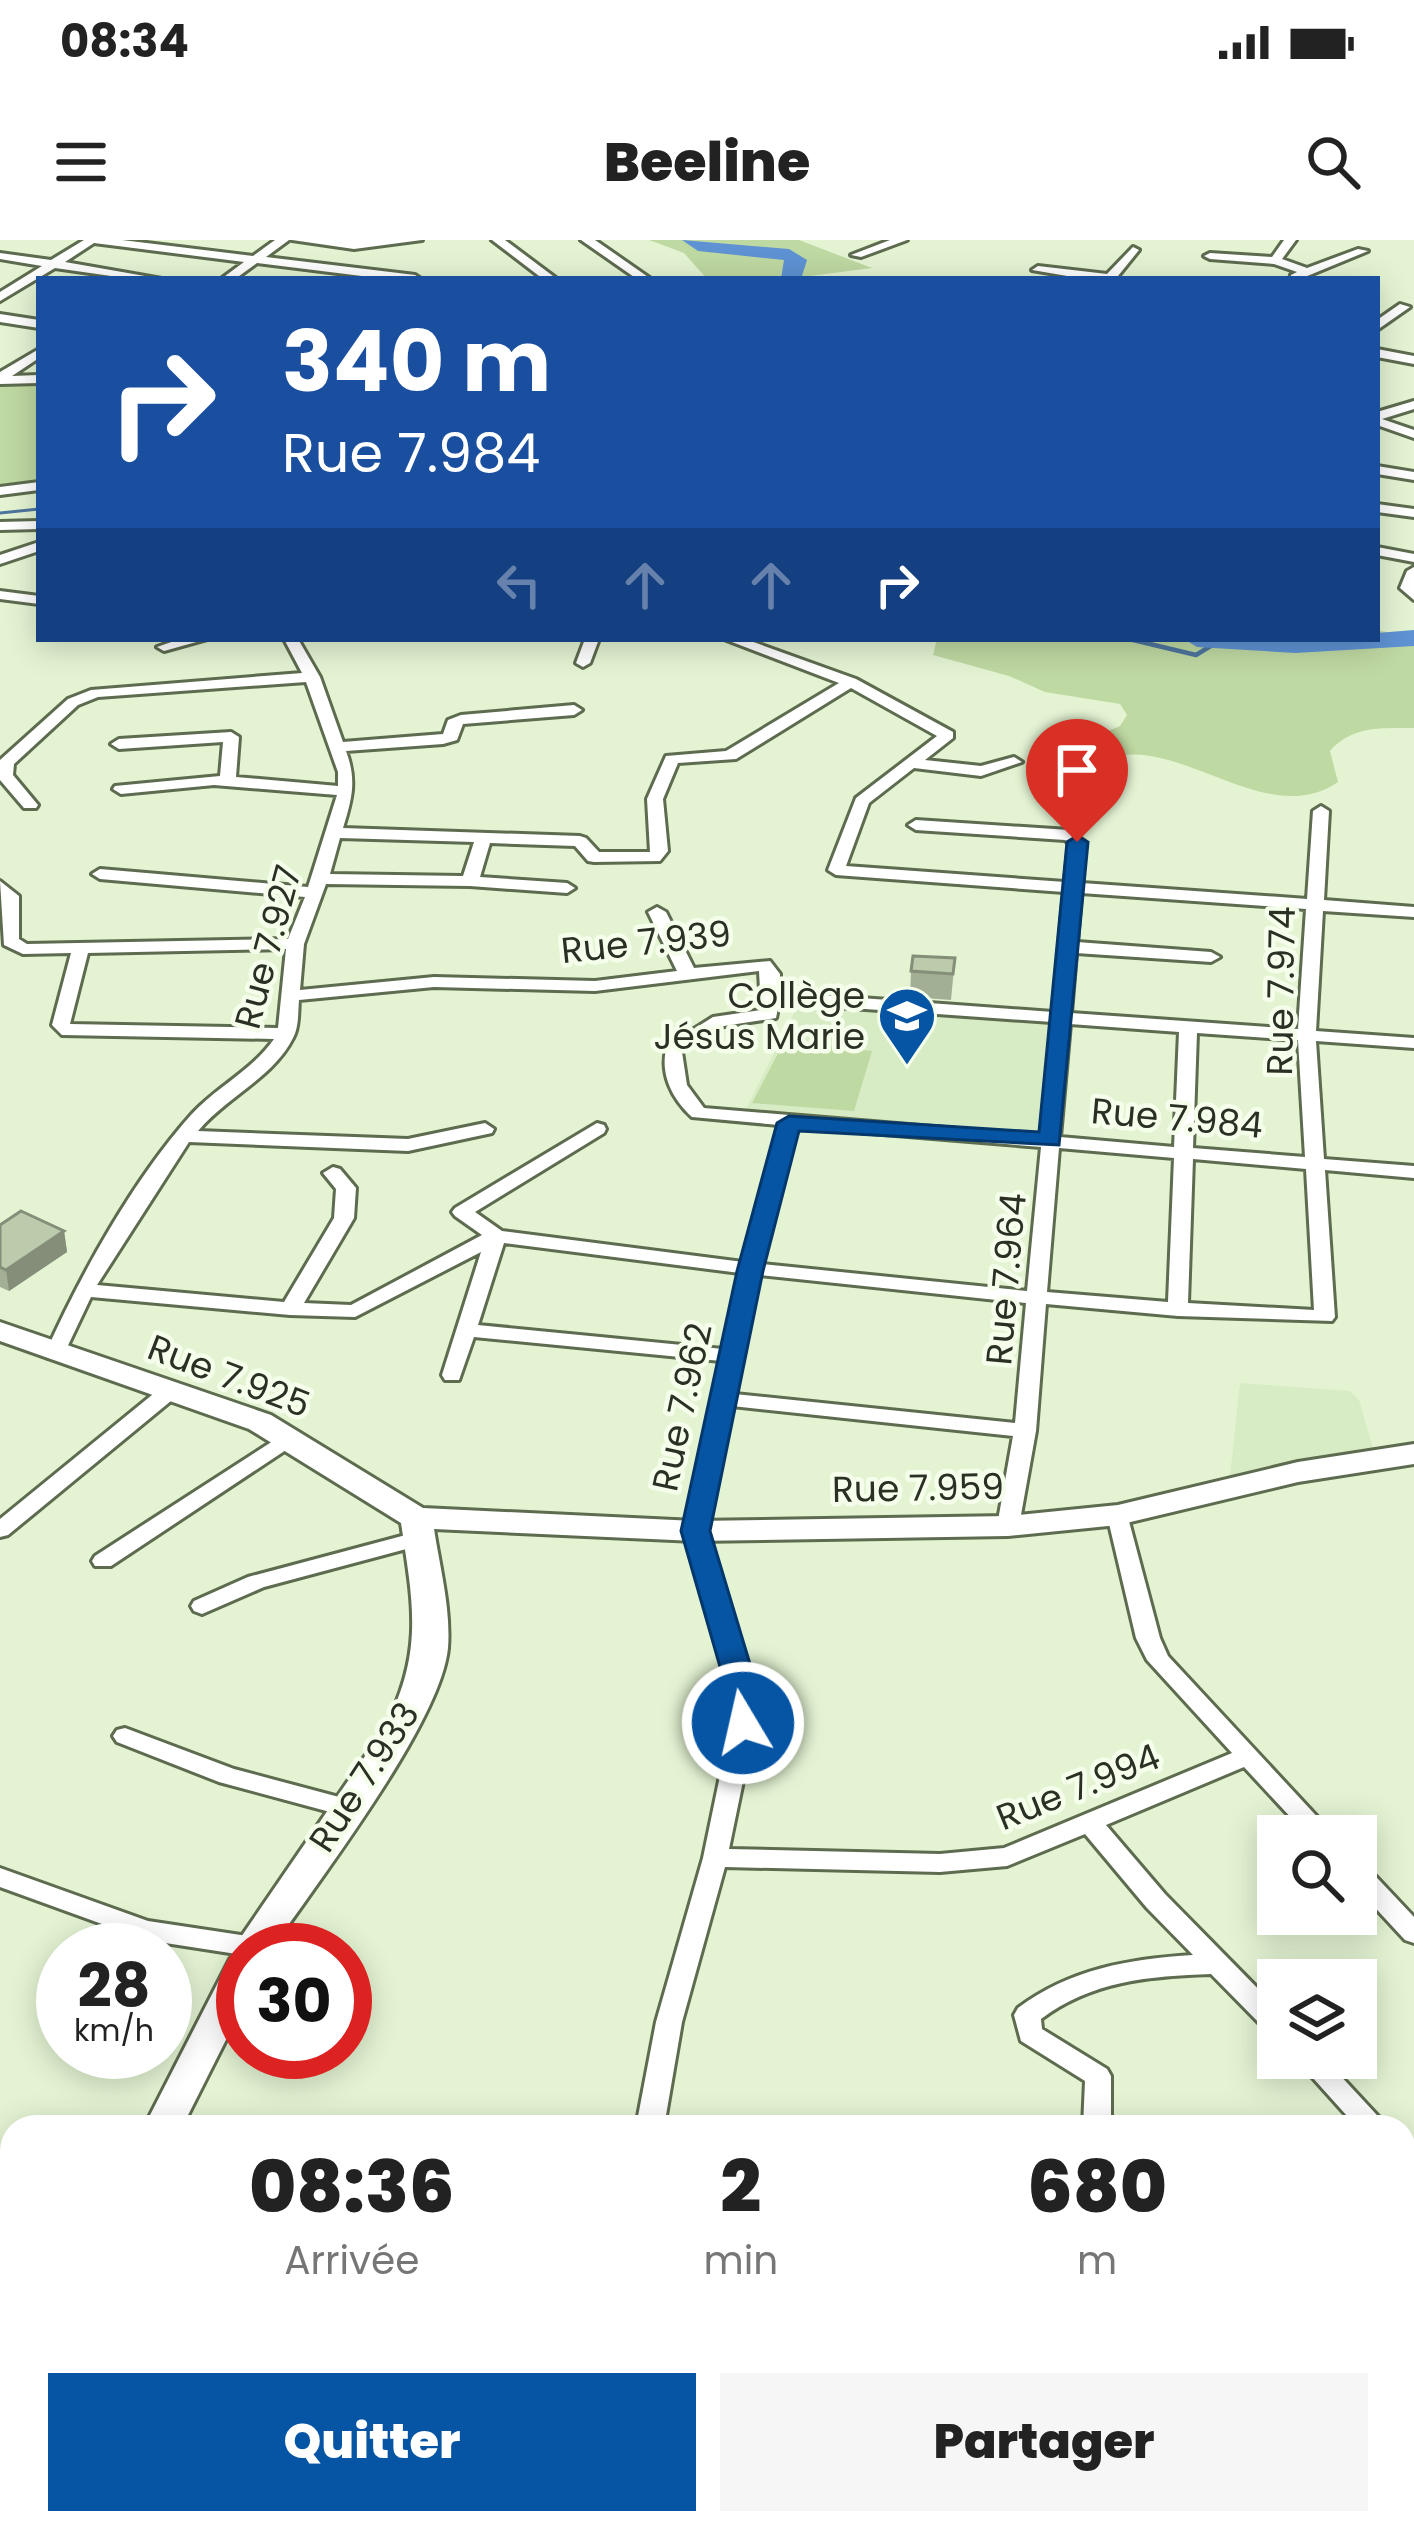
<!DOCTYPE html>
<html lang="fr">
<head>
<meta charset="utf-8">
<style>
	:root { --surface:#fff; --page:#f6f6f6; --text:#222; --muted:#767676; --accent:#0655a4 }
	body { margin:0; font-family:Poppins,sans-serif; background:var(--page); color:var(--text); height:100vh; display:flex; flex-direction:column; font-size:45px; white-space:nowrap }
	* { box-sizing:border-box; margin:0 }
	p { font-size:39px; color:var(--muted) }
	.icon { flex:none; width:66px; height:66px; fill:none; stroke:currentColor; stroke-width:2; stroke-linecap:round; stroke-linejoin:round }
	.map { position:relative; flex:1; overflow:hidden }
	.details { position:absolute; left:0px; top:1875px; width:1416px; height:420px; display:flex; flex-direction:column; background:var(--surface); border-radius:36px 36px 0 0; box-shadow:0 6px 30px #0003 }
	.details>* { flex:none }
	.banner { position:absolute; left:36px; top:36px; width:1344px; height:366px; border-radius:0px; box-shadow:0 6px 30px #0003; background:#1a4fa0; color:#fff; overflow:hidden }
	.fabs { position:absolute; left:1257px; top:1575px; display:grid; gap:24px }
	.fabs a { display:grid; place-items:center; width:120px; height:120px; border-radius:0px; background:var(--surface); box-shadow:0 6px 30px #0003; font-size:60px }
	.speed { position:absolute; left:36px; top:1683px; display:flex; gap:24px; font-size:60px; font-weight:700; text-align:center }
	.speed>* { display:grid; place-content:center; width:156px; height:156px; border-radius:50%; background:var(--surface); box-shadow:0 6px 30px #0003; line-height:1 }
	.speed small { font-size:30px; font-weight:400 }
	.speed .limit { border:18px solid #d22; background:#fff; color:#111 }
	.pin { position:absolute; display:grid; place-items:center; width:102px; height:102px; color:#fff; margin:-123px -51px; border-radius:50% 50% 50% 0; rotate:-45deg; box-shadow:0 0 12px #0007 }
	.pin .icon { rotate:45deg }
	.me { position:absolute; width:132px; margin:-66px; rotate:351deg; stroke-linejoin:round; filter:drop-shadow(0 0 9px #0008) }
	.turn { display:flex; align-items:center; gap:42px; height:252px; padding:0 48px; font-size:54px }
	.turn .icon { width:156px; height:156px; stroke-width:2.5 }
	.turn b { display:block; font-size:84px; line-height:102px }
	.lanes { display:flex; align-items:center; height:114px; padding:0 48px; background:#0003; justify-content:center; gap:60px; direction:ltr }
	.lanes .off { opacity:.35 }
	.eta { display:flex; justify-content:space-evenly; align-items:center; height:204px; text-align:center }
	.eta b { font-size:72px; font-weight:800; line-height:84px }
	.button { display:flex; gap:24px; margin-top:auto; padding:24px 48px }
	.button a { flex:1; height:138px; border-radius:0px; background:var(--accent); color:#fff; font-size:48px; font-weight:800; line-height:138px; text-align:center }
	.button a+a { background:var(--page); color:var(--text) }
	.status { display:flex; justify-content:space-between; align-items:center; height:84px; padding:0 60px; background:var(--surface); direction:ltr }
	.status svg { height:33px; fill:currentColor }
	header { display:flex; justify-content:space-between; align-items:center; height:156px; padding:0 48px; background:var(--surface); font-size:54px; font-weight:800 }
	.map>svg:first-child { display:block }
	.built { fill:#d7ebc4 }
	.green { fill:#bfd9a2 }
	.lines { fill:none; stroke-linecap:round; stroke-linejoin:round }
	.stream-far1 { stroke:#4e759e; stroke-width:3 }
	.stream { stroke:#4e759e; stroke-width:4.5 }
	.river { fill:#5e92d3; fill-rule:evenodd }
	.street-casing { stroke:#5d6b4f; stroke-width:6 }
	.secondary-casing { stroke:#5d6b4f; stroke-width:6 }
	.street { fill:#fff; fill-rule:evenodd }
	.secondary { fill:#fff; fill-rule:evenodd }
	.wall { fill:#a2af94 }
	.shaded-wall { fill:#848e78 }
	.building { fill:#bccbac; stroke:#848e78; stroke-width:3 }
	.route { fill:#0655a4; stroke:#04376b; stroke-width:3 }
	.labels { text-anchor:middle; dominant-baseline:central; stroke-width:9; stroke-linejoin:round; paint-order:stroke }
	.street-label { font-size:36px; fill:#2a3024; stroke:#f5feeb }
	.poi-label { font-size:36px; fill:#2a3024; stroke:#f5feeb; text-anchor:end }
</style>
</head>
<body>
<div class="status"><b>08:34</b><svg viewBox="0 0 49 12"><path d="M0 12V9h3v3zM5 12V6h3v6zM10 12V3h3v9zM15 12V0h3v12zM26 1h20v11H26zM47 4h2v5h-2z"/></svg></div>
<header><svg class="icon" aria-label="menu" viewBox="0 0 24 24"><path d="M4 6h16M4 12h16M4 18h16"/></svg>Beeline<svg class="icon" aria-label="search" viewBox="0 0 24 24"><circle cx="10" cy="10" r="6"/><path d="M15 15l6 6"/></svg></header>
<div class="map">
<svg width="1414" height="2295" viewBox="0 0 1414 2295">
	<rect width="100%" height="100%" fill="#e4f4d3"/>
	<!-- built -->
	<path class="built" d="M798,765L1052,784L1040,893L745,871Z
		M1240,1143L1350,1151L1359,1160L1373,1209L1230,1236Z"/>
	<!-- green -->
	<path class="green" d="M649,0H799L872,28L787,39H707L684,13Z
		M39,135V245L0,251V136Z
		M1377,390L1414,398V488C1383,488 1352,485 1330,511L1338,542C1279,583 1207,522 1144,515C1113,511 1084,529 1053,519L1056,513L1120,486L1127,475L1120,464L1045,452L1009,436L933,415L937,399H1377Z
		M784,802L872,811L854,871L752,863Z"/>
	<g class="lines">
		<!-- stream-far1 -->
		<path class="stream-far1" d="M0,273L39,269"/>
		<!-- stream -->
		<path class="stream" d="M1129,399L1196,415L1214,404"/>
		<!-- river -->
		<path class="river" d="M682,0L789,9L807,20L801,39H781L784,20L698,11Z
			M1414,390V406L1295,413L1197,407L1184,399H1377V393Z"/>
		<defs>
			<path id="street" d="M84,0H122L253,16L275,0H289L266,17L415,35L421,39H386L257,23L235,39H221L244,22L94,3L65,22L162,39H132L55,28L0,61V52L42,26L0,19V13L51,20Z
				M292,0H422L354,9Z
				M492,0H505L557,39H543Z
				M581,0H595L651,39H637Z
				M890,0H907L861,17L851,15Z
				M1284,0H1296L1282,19L1307,28L1358,9L1368,11L1300,39H1290L1291,35L1297,32L1274,24L1210,19L1204,16L1210,13L1272,17Z
				M1133,7L1139,10L1118,36L1122,39H1085L1032,30L1038,26L1107,34Z
				M1400,64L1410,67L1377,90V80Z
				M0,74L39,80V88L0,82Z
				M39,109V118L12,136L39,135V143L0,144V132Z
				M1377,109L1414,116V124L1377,117Z
				M1414,161V169L1382,179L1414,190V198L1377,185V172Z
				M1377,226L1414,232V240L1377,234Z
				M39,242V250L0,255V247Z
				M1377,264L1414,269V277L1377,272Z
				M39,281V289L0,290V282Z
				M39,302V311L0,324V315Z
				M1377,307L1414,314V322L1377,315Z
				M1414,327V360L1400,348L1407,331Z
				M0,351L39,356V364L0,359Z
				M180,399H207L164,411L157,407Z
				M284,399H298L320,437L343,502L443,494L448,480L461,475L574,465L582,470L574,475L463,484L457,500L443,504L346,511C357,540 352,559 343,588L580,596L586,598L599,612H650L647,559L666,516L726,511L839,443L724,399H745L856,439L953,492V498L925,520L981,526L1014,517L1022,522L981,536L914,528L869,563L846,626L1065,642L1069,603L1065,600L916,590L908,585L916,580L1069,590L1085,602L1082,643L1307,659L1313,571L1321,566L1329,571L1324,660L1414,667V677L1323,671L1316,791L1414,798V808L1316,801L1324,919L1414,926V938L1325,930L1335,1077L1332,1081L1178,1076L1046,1064L1036,1191L1019,1286L1008,1293L997,1286L1013,1196L732,1166L706,1291L752,1444L755,1483L729,1609L940,1614L1004,1608L1232,1513L1147,1420L1136,1398L1107,1275L1110,1270H1126L1160,1398L1168,1416L1335,1596H1308L1244,1527L1106,1585L1165,1654L1278,1769V1796L1269,1793L1211,1734C1150,1736 1091,1741 1041,1779L1042,1789L1107,1829L1111,1836V1887H1083L1085,1841L1021,1801L1014,1775L1018,1768C1070,1729 1129,1719 1193,1715L1147,1668L1085,1594L1007,1626L940,1632L725,1627L682,1782L664,1887H636L656,1782L703,1618L731,1483L728,1444L684,1291L721,1121L474,1097L459,1140H445L442,1135L481,1012L355,1077L290,1075L91,1057L62,1118H48L45,1114C81,1034 133,940 191,875C216,847 253,830 274,799L62,795L52,785L71,713L23,714L4,705L0,641L19,656V699L27,704L288,699L305,657L100,639L92,634L100,629L308,647L337,555L214,545L121,554L113,549L115,546L220,536L223,502L119,509L111,504L119,499L231,492L239,497L236,537L338,546V532L306,442L98,457L78,465L14,524L13,535L38,565L36,568H24L0,540V520L68,459L91,450L302,433ZM851,448L937,496L856,558L828,630L836,635L1064,652L1053,772L779,752L780,734L770,721L694,728L666,672L657,667L648,672L677,731L595,741L434,737L300,750L304,704L326,644L470,646L567,653L575,648L567,643L480,637L490,603L575,606L588,621L594,622L660,621L668,611L663,559L678,523L736,519ZM340,598L474,602L463,636L330,634ZM1081,653L1306,669L1298,789L1071,773L1076,713L1211,722L1220,717L1211,712L1077,702ZM286,709L278,788L70,784L88,713ZM759,731L761,770L713,777L667,806C659,833 672,859 692,877L779,885L743,1022L502,991L475,972L604,893L606,889L604,885L597,883L455,968L452,972L455,976L482,995L351,1065L304,1063L354,978L356,948L340,929L333,927L323,933L336,949L334,978L284,1062L97,1045L189,902L408,911L492,893L494,889L485,883L408,899L198,891C226,857 273,838 293,798C299,787 298,772 299,760L434,747L595,751ZM779,763L1052,782L1042,896L704,868L687,845L682,812L724,786L776,778ZM1070,784L1179,792L1174,907L1060,897ZM1197,793L1298,800L1305,917L1193,908ZM797,887L1041,907L1027,1051L762,1024ZM1059,908L1174,918L1168,1062L1047,1052ZM1193,919L1306,929L1314,1070L1188,1063ZM504,1003L740,1033L723,1109L478,1085ZM759,1035L1026,1063L1015,1183L735,1154Z
				M585,399H599L590,423L583,427L576,423Z
				M170,1145L181,1151L177,1156L8,1295L0,1297V1279L163,1146Z
				M290,1190L298,1192L301,1197L298,1202L111,1326H95L92,1321L95,1316Z
				M417,1292L428,1299L425,1304L264,1347L202,1374L194,1371L191,1366L194,1361L248,1337Z
				M125,1488L234,1529L354,1561L357,1567L354,1573L345,1576L219,1542L117,1502L113,1496L117,1490Z
				M1356,1622L1365,1625L1414,1677V1703L1405,1700L1356,1647Z
				M0,1628L148,1681L254,1697L263,1700L267,1707L265,1710H243V1715L146,1700L0,1647Z
				M1295,1818H1324L1388,1887H1357Z
				M1404,1906L1414,1910V1938L1404,1935Z
				M631,2283H666L672,2295H637Z
				M953,2283H983L986,2295H956Z"/>
			<path id="secondary" d="M0,1082L271,1175L423,1268L695,1281L1008,1276L1118,1265L1298,1222L1414,1204V1224L1298,1242L1118,1285L1008,1296L695,1301L434,1289C440,1328 451,1369 448,1408C441,1483 317,1642 271,1710H243V1766L182,1887H144L230,1719L237,1717L234,1710L239,1700L385,1487C424,1412 413,1363 401,1283L249,1189L0,1101Z
				M12,2192V2252L0,2256V2197Z"/>
		</defs>
		<!-- street casing -->
		<use href="#street" class="street-casing"/>
		<!-- secondary casing -->
		<use href="#secondary" class="secondary-casing"/>
		<!-- street -->
		<use href="#street" class="street"/>
		<!-- secondary -->
		<use href="#secondary" class="secondary"/>
	</g>
	<!-- wall -->
	<path class="wall" d="M955,718L951,760L910,757L911,731Z
		M0,985L64,991L67,1012L9,1051L0,1047Z"/>
	<!-- shaded-wall -->
	<path class="shaded-wall" d="M64,991L67,1012L9,1051L6,1030Z"/>
	<!-- building -->
	<path class="building" d="M913,716L955,718L953,734L911,731Z
		M21,971L64,991L6,1030L0,1027V985Z"/>
	<!-- route -->
	<path class="route" d="M1077,596L1088,602L1059,905L799,891L763,1031L710,1291L756,1444L759,1483L743,1493L732,1490L725,1444L681,1291L737,1031L777,883L789,876L1039,892L1067,602Z"/>
	<!-- icons -->
	<defs>
		<symbol id="school-pin" viewBox="-11 -11 22 30"><path d="M0 17L-7.5 6A9.5 9.5 0 1 1 7.5 6Z" fill="#0655a4" stroke="#f5feeb"/><path d="M0-5L7-2L0 1L-7-2ZM-4 1L0 2.5L4 1V4Q0 6-4 4Z" fill="#fff"/></symbol>
	</defs>
	<g fill-rule="evenodd">
		<use href="#school-pin" x="874" y="743" width="66" height="90"/>
	</g>
	<g class="labels">
		<!-- street labels -->
		<g class="street-label">
			<text transform="translate(646 702) rotate(-6)">Rue 7.939</text>
			<text transform="translate(268 707) rotate(-75)">Rue 7.927</text>
			<text transform="translate(1281 751) rotate(-89)">Rue 7.974</text>
			<text transform="translate(1177 878) rotate(5)">Rue 7.984</text>
			<text transform="translate(1006 1039) rotate(-85)">Rue 7.964</text>
			<text transform="translate(229 1136) rotate(21)">Rue 7.925</text>
			<text transform="translate(682 1167) rotate(-78)">Rue 7.962</text>
			<text transform="translate(918 1248) rotate(-1)">Rue 7.959</text>
			<text transform="translate(364 1537) rotate(-57)">Rue 7.933</text>
			<text transform="translate(1078 1547) rotate(-22)">Rue 7.994</text>
		</g>
		<!-- poi labels -->
		<g class="poi-label">
			<text x="865" y="755">Collège<tspan x="865" dy="41">Jésus Marie</tspan></text>
		</g>
	</g>
</svg>
<div class="fabs">
<a><svg class="icon" aria-label="search" viewBox="0 0 24 24"><circle cx="10" cy="10" r="6"/><path d="M15 15l6 6"/></svg></a>
<a><svg class="icon" aria-label="layers" viewBox="0 0 24 24"><path d="M12 4l9 5-9 5-9-5zM3 14l9 5 9-5"/></svg></a>
</div>
<div class="speed"><div>28<small>km/h</small></div><div class="limit">30</div></div>
<div class="pin" style="left:1077px;top:602px;background:#d93025"><svg class="icon" aria-label="arrive" viewBox="0 0 24 24"><path d="M6 21V4h12l-3 4 3 4H6"/></svg></div>
<svg class="me" style="left:743px;top:1483px" viewBox="-20 -20 40 40"><circle r="17" fill="#0655a4" stroke="#fff" stroke-width="3"/><path d="M0-11L8 9 0 5-8 9z" fill="#fff"/></svg>
<div class="banner">
<div class="turn"><svg class="icon" aria-label="right" viewBox="0 0 24 24"><path d="M7 20v-9h11M14 6l5 5-5 5"/></svg><div><b>340 m</b>Rue 7.984</div></div>
<div class="lanes"><svg class="icon off" aria-label="left" viewBox="0 0 24 24"><path d="M17 20v-9H6M10 6l-5 5 5 5"/></svg><svg class="icon off" aria-label="ahead" viewBox="0 0 24 24"><path d="M12 20V5M6 11l6-6 6 6"/></svg><svg class="icon off" aria-label="ahead" viewBox="0 0 24 24"><path d="M12 20V5M6 11l6-6 6 6"/></svg><svg class="icon" aria-label="right" viewBox="0 0 24 24"><path d="M7 20v-9h11M14 6l5 5-5 5"/></svg></div>
</div>
<section class="details">
<div class="eta">
<div><b>08:36</b><p>Arrivée</p></div>
<div><b>2</b><p>min</p></div>
<div><b>680</b><p>m</p></div>
</div>
<div class="button"><a>Quitter</a><a>Partager</a></div>
</section>
</div>
</body>
</html>
